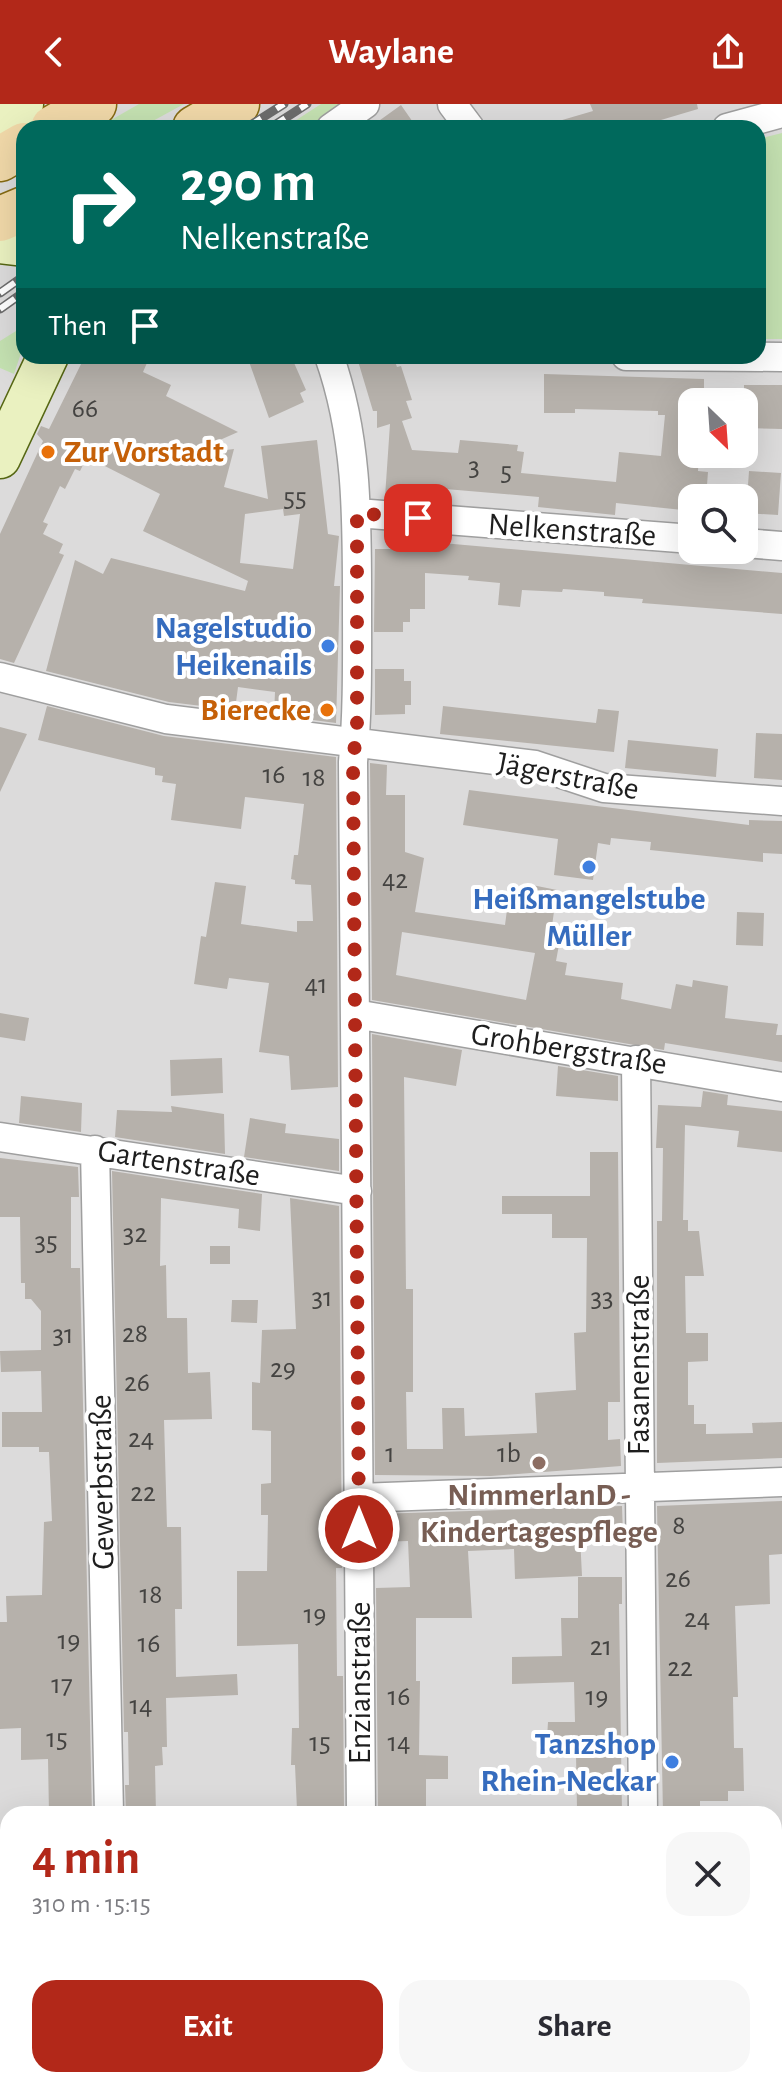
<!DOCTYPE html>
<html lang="en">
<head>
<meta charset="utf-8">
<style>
	:root { --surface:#fff; --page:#f7f7f7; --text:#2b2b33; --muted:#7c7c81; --accent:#b22819 }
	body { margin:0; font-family:"Alegreya Sans",sans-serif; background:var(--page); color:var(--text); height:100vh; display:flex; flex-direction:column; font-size:30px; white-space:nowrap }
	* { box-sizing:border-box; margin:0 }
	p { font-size:26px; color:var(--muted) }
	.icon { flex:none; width:44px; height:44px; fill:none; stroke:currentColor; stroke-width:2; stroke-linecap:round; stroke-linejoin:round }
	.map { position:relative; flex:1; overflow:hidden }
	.drawer { position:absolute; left:0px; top:1702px; width:782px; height:282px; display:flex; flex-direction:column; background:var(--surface); border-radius:24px 24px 0 0; box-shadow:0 8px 32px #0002 }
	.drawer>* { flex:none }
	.hud { position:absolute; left:16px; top:16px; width:750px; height:244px; border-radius:24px; box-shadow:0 8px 32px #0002; background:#00695c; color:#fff; overflow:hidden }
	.needle { width:52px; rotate:155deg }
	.controls { position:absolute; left:678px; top:284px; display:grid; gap:16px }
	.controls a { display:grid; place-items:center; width:80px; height:80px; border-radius:16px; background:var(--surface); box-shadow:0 8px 32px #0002; font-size:40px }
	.pin { position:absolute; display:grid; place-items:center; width:68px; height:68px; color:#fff; margin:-34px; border-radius:16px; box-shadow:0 4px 12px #0006 }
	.me { position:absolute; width:88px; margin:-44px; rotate:0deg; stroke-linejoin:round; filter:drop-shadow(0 0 6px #0008) }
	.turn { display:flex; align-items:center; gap:28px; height:168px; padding:0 32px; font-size:36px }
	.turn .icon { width:104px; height:104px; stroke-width:2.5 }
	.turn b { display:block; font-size:56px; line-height:68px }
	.then { display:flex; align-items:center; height:76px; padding:0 32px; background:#0003; gap:16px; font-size:30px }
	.round { display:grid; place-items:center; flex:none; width:84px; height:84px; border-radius:24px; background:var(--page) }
	.headline { display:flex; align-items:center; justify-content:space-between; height:136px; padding:0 32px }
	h1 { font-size:48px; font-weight:700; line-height:60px; color:var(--accent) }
	.button { display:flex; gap:16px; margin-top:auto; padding:16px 32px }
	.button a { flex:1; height:92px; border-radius:24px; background:var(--accent); color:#fff; font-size:32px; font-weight:700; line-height:92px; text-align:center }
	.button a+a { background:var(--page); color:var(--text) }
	header { display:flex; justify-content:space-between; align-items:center; height:104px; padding:0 32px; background:var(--accent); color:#fff; font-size:36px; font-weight:700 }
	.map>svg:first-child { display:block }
	.residential { fill:#dcdbdb; fill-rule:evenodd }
	.grass { fill:#c4e1b1 }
	.building { fill:#b6b1ab; fill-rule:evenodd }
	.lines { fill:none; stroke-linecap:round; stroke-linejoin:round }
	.street-casing { stroke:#9f9f9f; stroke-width:31 }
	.secondary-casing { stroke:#566713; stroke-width:43 }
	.primary-casing { stroke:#856a13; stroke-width:47 }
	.street { stroke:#fff; stroke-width:28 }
	.secondary { stroke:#eaf1c0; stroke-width:40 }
	.primary { stroke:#f0d8a8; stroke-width:44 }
	.rail-casing { stroke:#6c6c6c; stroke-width:9 }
	.rail { stroke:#fff; stroke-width:6; stroke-dasharray:18; stroke-linecap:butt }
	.route { stroke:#b22819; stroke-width:14; stroke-dasharray:0 25.2 }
	.food-dot { fill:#e8710a; stroke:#fff; stroke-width:3 }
	.shop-dot { fill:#3f7fe0; stroke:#fff; stroke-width:3 }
	.education-dot { fill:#8d6e63; stroke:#fff; stroke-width:3 }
	.labels { text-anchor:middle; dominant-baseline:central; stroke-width:8; stroke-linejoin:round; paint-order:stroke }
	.number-label { font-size:28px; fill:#444341 }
	.food-label { font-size:32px; font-weight:bold; fill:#c56008; stroke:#fff; text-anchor:start }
	.street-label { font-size:32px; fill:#1e1e1e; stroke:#fff }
	.shop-label { font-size:32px; font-weight:bold; fill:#366cbe; stroke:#fff; text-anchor:end }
	.education-label { font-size:32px; font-weight:bold; fill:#785e54; stroke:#fff }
</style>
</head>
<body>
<header><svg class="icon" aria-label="back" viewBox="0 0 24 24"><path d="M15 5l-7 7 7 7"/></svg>Waylane<svg class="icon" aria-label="share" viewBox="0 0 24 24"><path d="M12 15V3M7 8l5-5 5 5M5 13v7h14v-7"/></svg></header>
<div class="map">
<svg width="782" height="1983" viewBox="0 0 782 1983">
	<rect width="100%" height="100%" fill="#eeece5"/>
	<!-- residential -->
	<path class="residential" d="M0,0H782V1983H0ZM24,24H758V252H24ZM692,298H744V350H692ZM692,394H744V446H692ZM8,1710H774V1976H8Z"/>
	<!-- grass -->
	<path class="grass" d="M139,0H184L140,24H97Z
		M321,0H343L310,24H284Z
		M782,29V235H758V35Z
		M24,222V240L14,270L0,264V237Z"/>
	<!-- building -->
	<path class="building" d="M590,0H697L698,5L634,24H553L552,19L593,7Z
		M401,1L417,24H369Z
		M85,252H150L143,268L171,281L166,292L238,328L186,351L234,345L224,383L268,395L261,342L317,336L328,430L339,432L334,482H340L336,619L274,611L275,588L238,583L235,606L169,598L46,567L75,456L103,470L111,454L245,487L248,477L143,427L160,390L87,353L80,367L75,365L65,385L60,382L43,418L48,420L43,430L63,440L59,449L64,451L14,559L0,555V430L43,337L37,330L41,322L49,325ZM283,405L284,412L300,410L293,465L240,459L245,410Z
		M247,252H291L306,286L300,289L304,298L269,314Z
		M376,252H393L397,263L401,262L412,296L406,297L412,314L402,317L412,346L458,349L460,336L518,341L517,347L524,348L521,369L616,378L619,348L661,352L665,311H658V307L575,305V309H544V270L704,275V298H692V350H699L698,367L708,368L706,394H692V407L616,399L615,411L538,403L539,393L422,383V395L385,393L390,320L377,324V307H373L358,257Z
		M744,281H782V325L744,324Z
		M749,367L781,369L778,411L746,409Z
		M397,435L782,469V510L642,499L643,495L604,492V488L563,485L562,488L522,486L520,503L498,501L500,479L468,476L469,472L425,469V505H410V518H403V528H374L375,445H396Z
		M375,565H404V577H411V601H405V610L375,611Z
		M47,602L164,632L336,653L338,983L291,986L289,952L259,948L269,879L229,874L227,885L194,880L201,832L206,833L215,778L246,782L241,820L297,828V817H313L311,781L295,780V776L291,775L294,751H298L304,700L245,693L241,725L171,716L176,680L162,678L163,672L155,671V664L38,636Z
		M443,602L596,619L598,605L619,607L614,648L440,630Z
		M0,623L27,630L0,688Z
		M756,629L782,630V676L754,674Z
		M628,636L718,645L716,673L625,664Z
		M370,659L387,661L386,691H405V748L424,754L415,808L505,821L510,783L526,785L527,780L557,786L551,829L561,830L556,857L567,859L565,871L623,879L621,895L671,905L676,880L692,883L693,876L728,882L725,914L778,920L776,931H782V958L665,939L664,946L372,896ZM402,828L535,849L526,896L396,871Z
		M469,686L749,721V716L782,717V750L763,749V758L650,746L651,738L611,734L610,741L598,739L593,776L554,771L558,735L463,721Z
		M737,808L764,809L763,842L736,841Z
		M0,909L29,914L25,937L0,933Z
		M372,930L462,946L456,982L404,973L406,1185H413V1288H406L407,1345H443L442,1304H464L465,1332L537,1329L535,1289L576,1286L574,1229L586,1228L587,1134H552V1110H502V1092H590V1048H618L620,1298H608V1336L620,1335L621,1362L491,1372L375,1371Z
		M222,954L223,989L171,992L170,956Z
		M558,962L618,972V997L556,992Z
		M703,987L728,991L727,1001L782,1007V1048L737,1043L739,1027L685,1021L683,1116H688V1127H699L704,1172H685L686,1229H708V1257L688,1258V1301H694V1320H706V1330L753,1329L752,1319L782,1318V1354L657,1359V1117H662L663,1044H656L658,1001L701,1003Z
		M21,992L82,999L81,1028L19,1019Z
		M171,1002L224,1010L225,1050L115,1033L117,1006L172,1008Z
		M250,1014L286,1020L285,1029L339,1035V1067L244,1053Z
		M0,1054L78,1063L79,1093H71V1164H80L92,1710H49L48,1655L21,1656V1624L0,1625V1518H7L6,1492L42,1491L44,1418L52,1417L49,1348H39V1343H2V1308H42L41,1267L1,1268L0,1247L41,1246V1207L31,1195H25V1179H21L20,1113H0Z
		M112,1067L262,1090L260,1127L238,1124L239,1105L161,1094L160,1162L166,1161L167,1214H187L188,1269L210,1268L212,1315L164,1316L167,1423H181L182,1505H175L176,1573L237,1570L238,1591L166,1594L167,1643H162L163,1661L155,1662L156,1710H126L125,1681H129L128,1628H124Z
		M290,1094L339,1102L342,1464H336L337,1572H343L344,1705L297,1706L295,1661H291L292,1624H299L298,1540L237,1542V1467H267L268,1411H261V1380L271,1379V1327L252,1326V1278L260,1279L262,1226L296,1225Z
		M210,1142H230V1160H210Z
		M232,1196H258L257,1219L231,1218Z
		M782,1397V1450L769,1451L770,1500L735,1502L738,1593H733L734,1644H743L744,1687H728V1697H700V1710H663L657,1402Z
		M622,1402L623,1431L580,1432L582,1472L515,1475L514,1445L468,1447L472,1514H416V1577H420L419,1651L448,1652V1675H426V1710H378L376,1484L410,1483L408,1437L376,1438V1410Z
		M578,1473H622V1500H619L622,1710H586V1704H577L576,1651H546L548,1618H575L574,1578L512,1580V1553L562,1552L561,1514H578Z"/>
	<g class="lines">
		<defs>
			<path id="street" d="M452,0L470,24
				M331,24L365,0
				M727,24L782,9
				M329,252C358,333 357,415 357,500C357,553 358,606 353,658L361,1710
				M626,252L782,253
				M357,409L692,435
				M744,439L782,442
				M0,573L166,615L535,661L604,684L782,697
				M355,910L782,983
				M636,956L643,1710
				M0,1033L357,1087
				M95,1046L109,1710
				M359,1394L782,1378
				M114,1976V1983
				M646,1976V1983
				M361,1983V1976"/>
			<path id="secondary" d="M0,17L23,0
				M0,139L24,142
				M0,354L48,252"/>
			<path id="primary" d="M53,24L94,0
				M195,24L237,0
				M0,55L24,41
				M0,115L24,105"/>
		</defs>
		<!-- street casing -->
		<use href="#street" class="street-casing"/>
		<!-- secondary casing -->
		<use href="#secondary" class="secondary-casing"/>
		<!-- primary casing -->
		<use href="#primary" class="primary-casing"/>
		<!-- street -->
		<use href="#street" class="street"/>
		<!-- secondary -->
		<use href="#secondary" class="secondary"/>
		<!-- primary -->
		<use href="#primary" class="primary"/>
		<defs>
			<path id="rail" d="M246,24L284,0
				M270,24L307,0
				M0,189L24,172
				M0,205L24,188"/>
		</defs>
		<!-- rail casing -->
		<use href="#rail" class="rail-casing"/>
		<!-- rail -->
		<use href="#rail" class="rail"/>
	</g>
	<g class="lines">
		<!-- route -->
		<path class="route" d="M359,1425L353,658L357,621V409L418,414"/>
	</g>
	<!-- markers -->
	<g class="food-dot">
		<circle cx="48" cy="348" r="8"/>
		<circle cx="327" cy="606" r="8"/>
	</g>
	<g class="shop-dot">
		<circle cx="328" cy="542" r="8"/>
		<circle cx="589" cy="763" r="8"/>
		<circle cx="672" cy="1658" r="8"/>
	</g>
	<circle class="education-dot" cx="539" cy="1359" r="8"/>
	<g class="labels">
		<!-- number labels -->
		<g class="number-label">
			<text x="85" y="305">66</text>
			<text x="474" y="363">3</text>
			<text x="506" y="368">5</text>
			<text x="295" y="394">55</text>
			<text x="274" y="671">16</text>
			<text x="314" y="674">18</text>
			<text x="395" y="776">42</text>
			<text x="316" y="881">41</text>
			<text x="135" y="1130">32</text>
			<text x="46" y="1138">35</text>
			<text x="322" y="1194">31</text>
			<text x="602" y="1194">33</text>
			<text x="135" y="1230">28</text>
			<text x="63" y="1231">31</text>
			<text x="283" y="1265">29</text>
			<text x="137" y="1279">26</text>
			<text x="141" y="1335">24</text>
			<text x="390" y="1350">1</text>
			<text x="509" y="1350">1b</text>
			<text x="143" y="1389">22</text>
			<text x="679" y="1422">8</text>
			<text x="678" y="1475">26</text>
			<text x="151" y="1491">18</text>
			<text x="315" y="1511">19</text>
			<text x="697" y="1515">24</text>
			<text x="69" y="1537">19</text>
			<text x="149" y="1540">16</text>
			<text x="601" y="1543">21</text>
			<text x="680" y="1564">22</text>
			<text x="62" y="1581">17</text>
			<text x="399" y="1593">16</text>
			<text x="597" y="1593">19</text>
			<text x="141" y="1602">14</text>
			<text x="57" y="1635">15</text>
			<text x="320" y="1639">15</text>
			<text x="399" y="1639">14</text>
		</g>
		<!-- food labels -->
		<g class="food-label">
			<text x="64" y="348">Zur Vorstadt</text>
			<text x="311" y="606" text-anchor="end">Bierecke</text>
		</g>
		<!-- street labels -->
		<g class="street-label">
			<text transform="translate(572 426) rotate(4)">Nelkenstraße</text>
			<text transform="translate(568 672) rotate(11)">Jägerstraße</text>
			<text transform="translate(569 945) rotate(9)">Grohbergstraße</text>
			<text transform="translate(179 1059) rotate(9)">Gartenstraße</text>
			<text transform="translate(639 1261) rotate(-90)">Fasanenstraße</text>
			<text transform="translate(102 1378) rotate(-91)">Gewerbstraße</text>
			<text transform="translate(360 1579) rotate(-90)">Enzianstraße</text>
		</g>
		<!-- shop labels -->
		<g class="shop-label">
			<text x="312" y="524">Nagelstudio<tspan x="312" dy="37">Heikenails</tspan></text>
			<text x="589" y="795" text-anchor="middle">Heißmangelstube<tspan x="589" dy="37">Müller</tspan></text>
			<text x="656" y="1640">Tanzshop<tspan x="656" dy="37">Rhein-Neckar</tspan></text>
		</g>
		<!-- education labels -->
		<g class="education-label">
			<text x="539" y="1391">NimmerlanD -<tspan x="539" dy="37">Kindertagespflege</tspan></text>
		</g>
	</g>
</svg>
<div class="controls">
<a><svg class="needle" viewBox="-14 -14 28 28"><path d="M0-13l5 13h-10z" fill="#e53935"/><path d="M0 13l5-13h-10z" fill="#7c7c81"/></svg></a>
<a><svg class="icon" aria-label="search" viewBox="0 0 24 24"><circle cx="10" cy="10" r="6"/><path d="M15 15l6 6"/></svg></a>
</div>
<div class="pin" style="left:418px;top:414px;background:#d93025"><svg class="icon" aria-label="arrive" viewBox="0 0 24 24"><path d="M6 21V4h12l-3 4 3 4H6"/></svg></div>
<svg class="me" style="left:359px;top:1425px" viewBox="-20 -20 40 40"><circle r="17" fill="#b22819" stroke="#fff" stroke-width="3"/><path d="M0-11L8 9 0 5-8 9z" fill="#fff"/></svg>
<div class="hud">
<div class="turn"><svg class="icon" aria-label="right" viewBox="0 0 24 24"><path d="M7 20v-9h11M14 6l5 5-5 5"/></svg><div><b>290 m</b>Nelkenstraße</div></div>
<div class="then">Then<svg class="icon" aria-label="arrive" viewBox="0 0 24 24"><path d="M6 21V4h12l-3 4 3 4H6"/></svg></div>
</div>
<section class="drawer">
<div class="headline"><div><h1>4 min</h1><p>310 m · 15:15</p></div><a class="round"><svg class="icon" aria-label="close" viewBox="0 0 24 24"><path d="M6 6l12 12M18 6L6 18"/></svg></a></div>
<div class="button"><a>Exit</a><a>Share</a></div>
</section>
</div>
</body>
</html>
